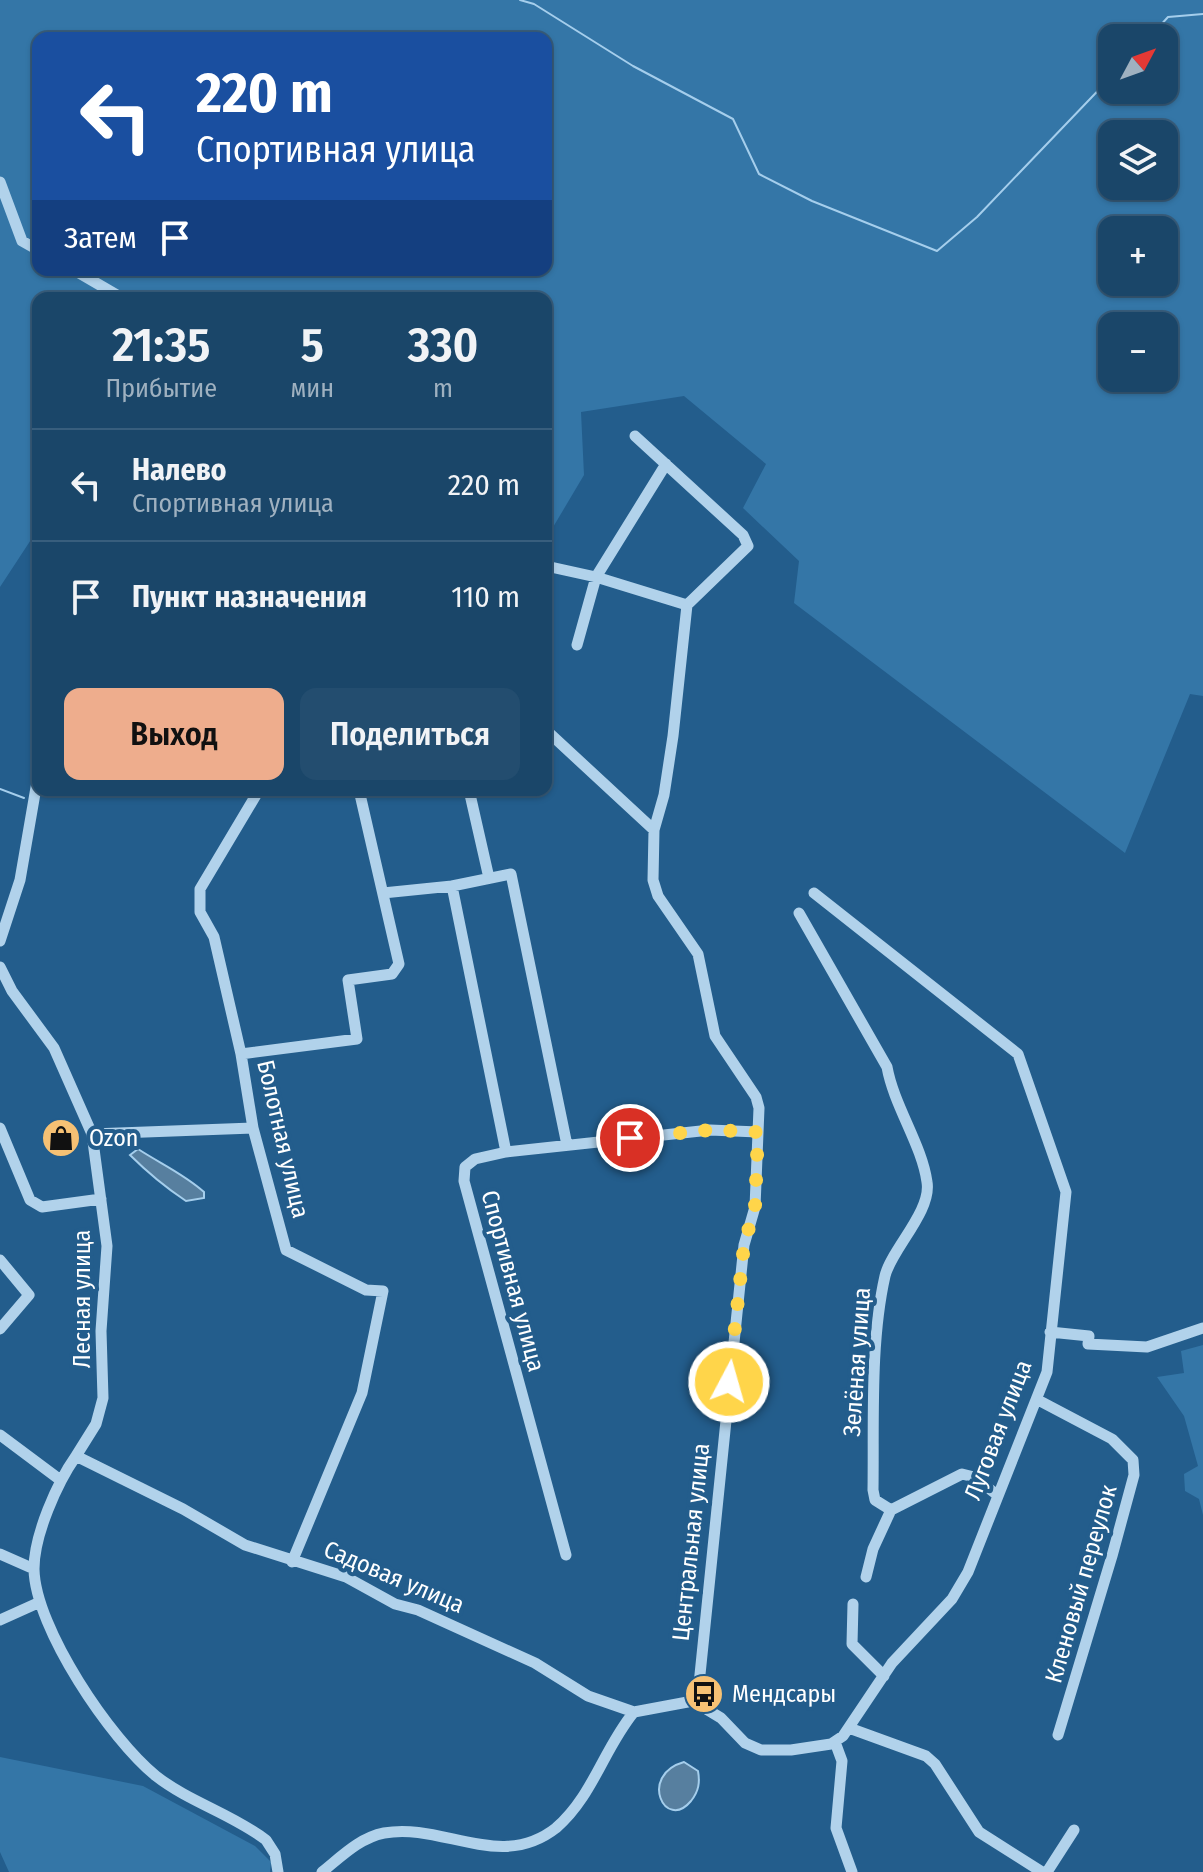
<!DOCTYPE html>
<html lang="ru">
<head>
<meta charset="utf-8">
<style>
	:root { --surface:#1a4669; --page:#234d6f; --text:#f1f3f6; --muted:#9fb1c0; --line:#385e7d; --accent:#eead8d }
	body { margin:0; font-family:"Fira Sans Condensed",sans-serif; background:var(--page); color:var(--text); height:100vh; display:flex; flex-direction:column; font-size:30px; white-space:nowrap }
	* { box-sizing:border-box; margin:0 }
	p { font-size:26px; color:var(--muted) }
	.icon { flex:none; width:44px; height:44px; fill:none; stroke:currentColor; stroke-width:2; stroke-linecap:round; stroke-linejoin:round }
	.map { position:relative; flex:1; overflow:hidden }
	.side { position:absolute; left:32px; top:292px; width:520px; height:504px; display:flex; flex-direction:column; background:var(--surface); border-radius:16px; box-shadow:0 2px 6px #0004,0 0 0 2px var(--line) }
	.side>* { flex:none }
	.top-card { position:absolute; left:32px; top:32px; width:520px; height:244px; border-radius:16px; box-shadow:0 2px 6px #0004,0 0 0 2px var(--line); background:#1a4fa0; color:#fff; overflow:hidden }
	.needle { width:52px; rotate:49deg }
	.controls { position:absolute; left:1098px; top:24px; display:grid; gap:16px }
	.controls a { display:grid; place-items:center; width:80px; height:80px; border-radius:16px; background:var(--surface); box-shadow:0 2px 6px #0004,0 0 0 2px var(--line); font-size:40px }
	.pin { position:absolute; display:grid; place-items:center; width:68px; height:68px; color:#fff; margin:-34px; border:4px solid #fff; border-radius:50%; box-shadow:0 2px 8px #0007 }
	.me { position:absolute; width:88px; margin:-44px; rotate:6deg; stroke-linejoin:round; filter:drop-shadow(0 0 6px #0008) }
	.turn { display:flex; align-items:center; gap:28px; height:168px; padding:0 32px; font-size:36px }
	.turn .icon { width:104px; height:104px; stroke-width:2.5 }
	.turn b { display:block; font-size:56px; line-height:68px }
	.then { display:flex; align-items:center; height:76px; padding:0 32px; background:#0003; gap:16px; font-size:30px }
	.eta { display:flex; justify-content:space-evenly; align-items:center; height:136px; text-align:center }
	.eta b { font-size:48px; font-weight:600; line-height:56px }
	.action { display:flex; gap:16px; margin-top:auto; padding:16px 32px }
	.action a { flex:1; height:92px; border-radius:16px; background:var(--accent); color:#111; font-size:32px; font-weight:600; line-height:92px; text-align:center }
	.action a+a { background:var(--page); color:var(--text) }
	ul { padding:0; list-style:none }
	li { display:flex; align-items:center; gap:24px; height:112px; padding:0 32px; border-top:2px solid var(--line) }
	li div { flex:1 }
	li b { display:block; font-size:30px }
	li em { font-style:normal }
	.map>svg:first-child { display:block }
	.green { fill:#3476a7; fill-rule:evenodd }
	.water { fill:#577f9f; stroke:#a5ceec; stroke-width:2 }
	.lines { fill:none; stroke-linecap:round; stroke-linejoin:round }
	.stream { stroke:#a5ceec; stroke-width:2 }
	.minor { stroke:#b1d2eb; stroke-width:11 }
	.route { stroke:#ffd54a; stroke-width:14; stroke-dasharray:0 25.2 }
	.labels { text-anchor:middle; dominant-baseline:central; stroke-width:8; stroke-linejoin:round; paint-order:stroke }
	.poi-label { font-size:24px; fill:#fff; stroke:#235d8c; text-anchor:start }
	.street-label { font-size:24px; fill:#fff; stroke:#235d8c }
</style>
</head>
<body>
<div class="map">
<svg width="1203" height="1872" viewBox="0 0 1203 1872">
	<rect width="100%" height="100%" fill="#235d8c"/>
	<!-- green -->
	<path class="green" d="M0,0H1203V696L1190,694L1125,853L794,603L799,561L743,508L766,464L684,396L581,412L584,475L546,539V298H38V529L0,587ZM38,38H546V270H38ZM1112,38H1164V90H1112ZM1112,134H1164V186H1112ZM1112,230H1164V282H1112ZM1112,326H1164V378H1112Z
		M1203,1345V1515L1199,1499L1185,1491L1184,1474L1198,1466L1184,1416L1157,1377L1184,1373L1181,1351Z
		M0,1757L143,1786L255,1846L271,1862L270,1872H9L0,1852Z"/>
	<!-- water -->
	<path class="water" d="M138,1149C161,1164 184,1174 204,1192V1198L186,1201C165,1187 147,1172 130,1155Z
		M684,1762L698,1771C700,1782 699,1791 691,1801C665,1832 638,1775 684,1762Z"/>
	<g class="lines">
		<!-- stream -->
		<path class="stream" d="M520,0L534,4L633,66L733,119L759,174L812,201L937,251L977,217L1112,76
			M1149,38L1168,17L1203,14
			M0,789L24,798"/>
		<!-- minor -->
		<path class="minor" d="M0,182L22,241L38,250
			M74,270L122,298
			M635,436L743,535L748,546L687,605L673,736L664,795L654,830L653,880L658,896L698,954L715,1036L756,1097L759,1108L755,1207L744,1245L698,1694L693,1701
			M546,566L596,577L687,605
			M577,645L596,577L666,464
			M546,730L654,830
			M259,790L200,889V912L214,937L241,1054L253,1128L286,1250L366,1290L383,1291L362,1393L292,1562
			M469,790L489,878
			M452,886L506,1152
			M383,893L452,886L511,874L567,1145
			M799,913L887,1067C894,1106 922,1145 927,1182C932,1211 891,1250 885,1276C870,1342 874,1422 873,1490L875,1500L891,1510
			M0,941L20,880L38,776
			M0,967L12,991L54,1048L92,1134L107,1246L101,1331L103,1398L96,1424L76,1456
			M241,1054L357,1039L348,980L392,974L399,964L359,790
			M0,1128L30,1200L42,1207L101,1199
			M92,1134L253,1128
			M0,1260L29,1295L0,1329
			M1050,1332L1089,1336L1088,1344L1147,1347L1203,1328
			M1038,1400L1112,1439L1133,1460L1134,1475L1112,1556L1058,1735
			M0,1435L59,1479
			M0,1554L34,1569
			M566,1555L464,1181L465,1167L475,1159L506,1152L710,1130L758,1132
			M866,1577L873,1549L891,1510L962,1474L974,1477L996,1494
			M853,1604L852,1644L884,1676
			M0,1620L40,1602
			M849,1728L926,1756L935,1764L979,1832L1042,1872
			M835,1742L842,1761L836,1828L852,1872
			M278,1872L275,1854L266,1840C232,1814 189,1802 156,1776C111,1740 35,1628 34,1569C34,1535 57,1483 76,1456L183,1509L245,1545L346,1577L395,1604L418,1610L535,1663L588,1696L634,1712
			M322,1872C341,1857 359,1838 384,1833C442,1822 500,1872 556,1828C593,1796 604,1748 634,1712L693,1701L721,1718L745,1743L761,1750H791L831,1744L843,1736L892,1663L952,1599L968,1572L1047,1372L1066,1192L1018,1054L814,893
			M1047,1872L1074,1830"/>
	</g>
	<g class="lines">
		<!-- route -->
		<path class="route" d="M630,1138L710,1130L758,1132L755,1207L744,1245L729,1382"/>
	</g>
	<!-- icons -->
	<defs>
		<symbol id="shop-disc" viewBox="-11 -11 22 22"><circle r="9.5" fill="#f6c174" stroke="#235d8c"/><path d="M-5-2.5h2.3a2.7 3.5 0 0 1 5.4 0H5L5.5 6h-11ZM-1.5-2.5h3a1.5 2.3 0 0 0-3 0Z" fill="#111"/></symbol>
		<symbol id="bus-disc" viewBox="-11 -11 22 22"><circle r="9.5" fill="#f6c174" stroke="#235d8c"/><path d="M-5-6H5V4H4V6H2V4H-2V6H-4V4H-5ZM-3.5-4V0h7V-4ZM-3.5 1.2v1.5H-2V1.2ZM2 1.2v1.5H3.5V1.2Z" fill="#111"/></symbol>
	</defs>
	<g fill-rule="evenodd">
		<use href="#shop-disc" x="39" y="1116" width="44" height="44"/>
		<use href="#bus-disc" x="682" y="1672" width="44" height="44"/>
	</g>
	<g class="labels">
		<!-- poi labels -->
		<g class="poi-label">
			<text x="89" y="1138">Ozon</text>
			<text x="732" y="1694">Мендсары</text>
		</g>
		<!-- street labels -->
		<g class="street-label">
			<text transform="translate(283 1139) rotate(77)">Болотная улица</text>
			<text transform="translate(513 1281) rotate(75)">Спортивная улица</text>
			<text transform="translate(82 1299) rotate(-90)">Лесная улица</text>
			<text transform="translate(857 1362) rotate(-86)">Зелёная улица</text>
			<text transform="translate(998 1430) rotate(-69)">Луговая улица</text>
			<text transform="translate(691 1542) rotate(-84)">Центральная улица</text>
			<text transform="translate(394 1577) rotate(23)">Садовая улица</text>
			<text transform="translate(1081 1584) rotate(-74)">Кленовый переулок</text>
		</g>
	</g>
</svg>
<div class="controls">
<a><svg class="needle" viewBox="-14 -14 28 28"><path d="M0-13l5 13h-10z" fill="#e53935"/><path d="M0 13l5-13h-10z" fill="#9fb1c0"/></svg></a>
<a><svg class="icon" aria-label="layers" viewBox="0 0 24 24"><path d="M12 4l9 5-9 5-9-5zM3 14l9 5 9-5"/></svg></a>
<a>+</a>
<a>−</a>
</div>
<div class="pin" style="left:630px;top:1138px;background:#d93025"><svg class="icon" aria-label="arrive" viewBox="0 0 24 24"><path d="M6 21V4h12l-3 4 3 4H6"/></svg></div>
<svg class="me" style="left:729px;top:1382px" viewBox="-20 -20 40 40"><circle r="17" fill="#ffd54a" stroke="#fff" stroke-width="3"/><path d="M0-11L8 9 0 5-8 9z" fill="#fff"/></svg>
<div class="top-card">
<div class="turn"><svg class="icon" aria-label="left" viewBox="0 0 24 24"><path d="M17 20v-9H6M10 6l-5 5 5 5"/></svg><div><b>220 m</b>Спортивная улица</div></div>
<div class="then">Затем<svg class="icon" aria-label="arrive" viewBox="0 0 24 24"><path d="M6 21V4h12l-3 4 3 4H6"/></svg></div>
</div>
<section class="side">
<div class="eta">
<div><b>21:35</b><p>Прибытие</p></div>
<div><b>5</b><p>мин</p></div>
<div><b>330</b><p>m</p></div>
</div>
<ul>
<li><svg class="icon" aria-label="left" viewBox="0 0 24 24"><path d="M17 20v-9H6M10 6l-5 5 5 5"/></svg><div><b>Налево</b><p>Спортивная улица</p></div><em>220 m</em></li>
<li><svg class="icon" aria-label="arrive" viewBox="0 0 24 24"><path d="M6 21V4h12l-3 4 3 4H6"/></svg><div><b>Пункт назначения</b></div><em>110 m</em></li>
</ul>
<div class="action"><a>Выход</a><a>Поделиться</a></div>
</section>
</div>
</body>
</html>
